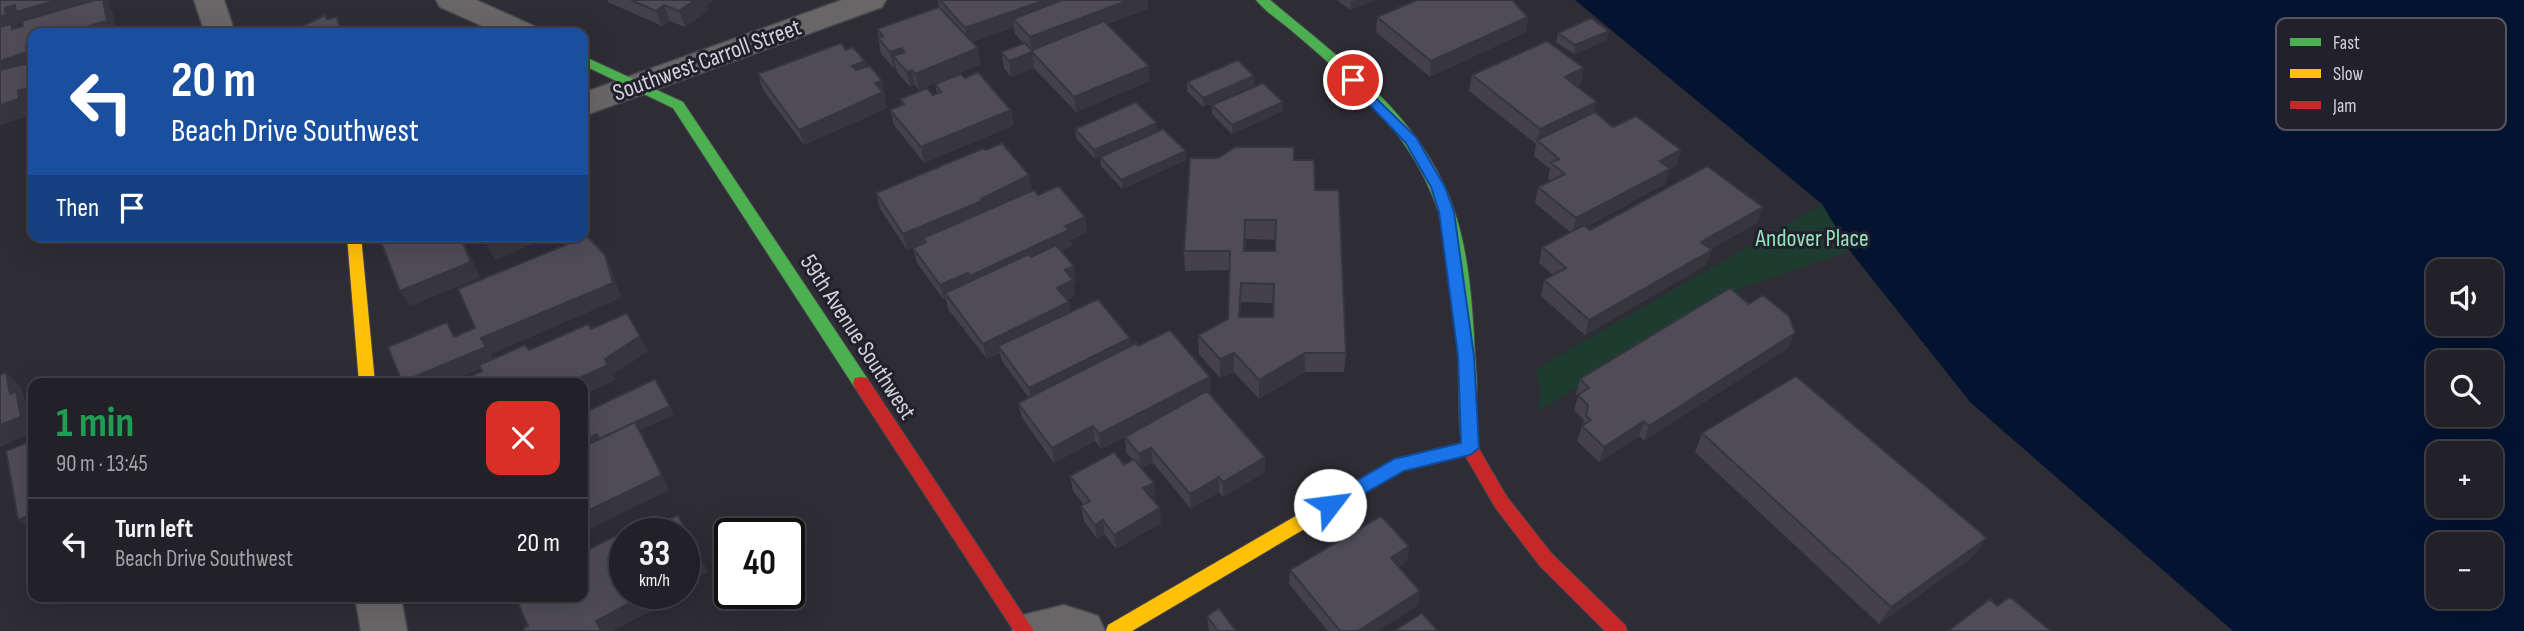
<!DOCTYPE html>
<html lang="en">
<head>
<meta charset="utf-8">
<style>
	:root { --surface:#222127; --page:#2a292f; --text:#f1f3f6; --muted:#a2a3a7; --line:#3f3e44 }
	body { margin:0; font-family:"Sofia Sans Condensed",sans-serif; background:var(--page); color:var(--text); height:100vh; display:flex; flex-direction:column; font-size:26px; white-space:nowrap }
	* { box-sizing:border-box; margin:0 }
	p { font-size:23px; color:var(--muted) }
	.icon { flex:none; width:38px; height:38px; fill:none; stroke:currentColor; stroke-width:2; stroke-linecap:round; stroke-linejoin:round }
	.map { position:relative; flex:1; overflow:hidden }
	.side { position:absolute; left:28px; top:378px; width:560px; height:224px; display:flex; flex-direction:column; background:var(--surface); border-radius:14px; box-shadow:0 7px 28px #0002,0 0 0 2px var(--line) }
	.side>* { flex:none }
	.banner { position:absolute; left:28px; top:28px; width:560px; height:214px; border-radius:14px; box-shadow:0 7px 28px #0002,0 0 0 2px var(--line); background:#1a4fa0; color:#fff; overflow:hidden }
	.tools { position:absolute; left:2426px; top:259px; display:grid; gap:14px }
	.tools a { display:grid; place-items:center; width:77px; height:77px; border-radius:14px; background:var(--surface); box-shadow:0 7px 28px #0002,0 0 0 2px var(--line); font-size:35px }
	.speed { position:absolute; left:609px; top:518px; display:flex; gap:14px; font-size:35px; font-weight:700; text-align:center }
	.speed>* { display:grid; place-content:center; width:91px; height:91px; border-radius:50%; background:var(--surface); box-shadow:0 7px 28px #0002,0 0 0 2px var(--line); line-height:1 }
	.speed small { font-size:18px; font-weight:400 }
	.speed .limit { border:4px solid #111; border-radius:10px; background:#fff; color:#111 }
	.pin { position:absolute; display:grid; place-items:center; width:60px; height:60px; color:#fff; margin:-30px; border:4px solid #fff; border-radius:50%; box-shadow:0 2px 7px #0007 }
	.me { position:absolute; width:77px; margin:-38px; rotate:60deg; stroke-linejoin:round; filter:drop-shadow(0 0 5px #0008) }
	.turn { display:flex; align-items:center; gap:24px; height:147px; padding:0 28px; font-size:32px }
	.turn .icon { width:91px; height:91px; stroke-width:2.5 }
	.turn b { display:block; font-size:49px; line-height:60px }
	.then { display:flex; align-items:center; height:66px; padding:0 28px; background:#0003; gap:14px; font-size:26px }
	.round { display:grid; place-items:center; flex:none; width:74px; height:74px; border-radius:14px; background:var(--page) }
	.overview { display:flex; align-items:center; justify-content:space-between; height:119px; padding:0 28px }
	h1 { font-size:42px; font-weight:700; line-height:52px; color:#1e9e55 }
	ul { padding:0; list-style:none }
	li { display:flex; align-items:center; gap:21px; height:91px; padding:0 28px; border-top:2px solid var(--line) }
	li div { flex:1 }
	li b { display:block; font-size:26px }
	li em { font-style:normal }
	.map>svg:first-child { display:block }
	.green { fill:#1d3c2f }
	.water { fill:#041330; fill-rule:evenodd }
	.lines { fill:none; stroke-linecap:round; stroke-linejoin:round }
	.street-casing { stroke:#49474e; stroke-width:3 }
	.fast-casing { stroke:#49474e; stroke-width:2 }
	.slow-casing { stroke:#49474e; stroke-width:2 }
	.jam-casing { stroke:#49474e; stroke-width:2 }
	.street { fill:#696668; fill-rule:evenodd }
	.fast { fill:#4caf50; fill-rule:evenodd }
	.slow { fill:#ffc107; fill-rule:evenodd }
	.jam { fill:#c62828; fill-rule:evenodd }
	.wall { fill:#44414c; fill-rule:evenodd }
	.shaded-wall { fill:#37353e }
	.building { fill:#4f4c58; stroke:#37353e; stroke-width:2; fill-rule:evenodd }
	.route { fill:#1a73e8; stroke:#114b97; stroke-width:2 }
	.labels { text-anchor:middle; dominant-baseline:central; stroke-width:6; stroke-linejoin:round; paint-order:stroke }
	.street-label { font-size:24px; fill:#d2d1da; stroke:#22202d }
	.park-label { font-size:24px; fill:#92e4bc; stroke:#22202d }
	.key { fill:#22202d; stroke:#575561; stroke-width:2 }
	.key-label { font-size:19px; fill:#d2d1da }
</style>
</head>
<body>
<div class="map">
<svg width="2524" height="631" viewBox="0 0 2524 631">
	<rect width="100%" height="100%" fill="#2e2c34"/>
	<!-- green -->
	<path class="green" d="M1822,204L1850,251L1741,288L1538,411L1541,391L1536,369Z"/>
	<!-- water -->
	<path class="water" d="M1575,0H2524V631H2233L1971,403L1850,251L1822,204ZM2438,271H2490V324H2438ZM2438,362H2490V415H2438ZM2438,453H2490V506H2438ZM2490,544V597H2438V544Z"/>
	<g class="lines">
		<defs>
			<path id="street" d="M194,0H224L235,33H205Z
				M436,0H476L534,26L539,33H498L440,7Z
				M842,0H886L882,7L583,116V93Z
				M355,597H401L407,631H361Z
				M1064,605L1098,616L1105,631H1012L1019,616Z"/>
			<path id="fast" d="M1256,0H1270C1334,54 1408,106 1444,185C1466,231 1471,286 1474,336C1474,355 1481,400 1473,416H1461L1459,411C1459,277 1458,186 1356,88C1336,68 1314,50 1292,31C1280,21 1266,12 1256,0Z
				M583,56L683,102L867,378L869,383L867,388H855L673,108L583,65Z"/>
			<path id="slow" d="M347,236H361L375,383H359Z
				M1470,441L1476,443L1479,448L1476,453L1404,470L1132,631H1106L1108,625L1394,459Z"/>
			<path id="jam" d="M861,377L867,378L1034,631H1014L855,388L853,383L855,378Z
				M1467,404L1473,406L1475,411L1479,449L1507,497L1552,554L1625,625L1627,631H1605L1540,566L1495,507L1462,450L1459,411L1461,406Z"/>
		</defs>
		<!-- street casing -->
		<use href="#street" class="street-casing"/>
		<!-- fast casing -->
		<use href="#fast" class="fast-casing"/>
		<!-- slow casing -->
		<use href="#slow" class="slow-casing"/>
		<!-- jam casing -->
		<use href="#jam" class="jam-casing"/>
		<!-- street -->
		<use href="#street" class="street"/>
		<!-- fast -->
		<use href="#fast" class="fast"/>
		<!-- slow -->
		<use href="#slow" class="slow"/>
		<!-- jam -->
		<use href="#jam" class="jam"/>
	</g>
	<!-- wall -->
	<path class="wall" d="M607,0H714L707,5L709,10L685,27L670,21L662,26L608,2Z
		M938,0H1147L1148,9L1107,24L1150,81L1076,112L1034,68L1011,77L1004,68L1001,52L1024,44L1015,34L1014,27L972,42L981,64L919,90L915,85L910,87L897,72L896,67L894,68L881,54L878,38H879L877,29L939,7Z
		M1337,0H1375L1350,10Z
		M1377,17H1528L1526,32L1430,77L1376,32Z
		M1558,33L1607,40L1574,54L1556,42Z
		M846,50L867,67L886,96L884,97L887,108L804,145L763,90L758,74Z
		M1472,75L1581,84L1577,86L1595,112L1613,127L1677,165L1670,169L1665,184L1586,227L1590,230L1757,223L1711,249L1712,250L1706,265L1585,335L1541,296L1544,280L1553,275L1539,263L1542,247L1570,232L1535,203L1538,187L1551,181L1548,178L1550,169L1534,156L1536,144L1469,91Z
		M1254,76L1255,85L1203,107L1187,91V82Z
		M965,78L1011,110L1014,125L924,163L894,125L890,110L902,105L900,99L933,95L937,94L935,84Z
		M1283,102V111L1232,134L1212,114V105Z
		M1157,123V131L1186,160L1122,189L1101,166L1100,157L1125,146L1095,159L1076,138L1075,129Z
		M1294,160L1315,190L1346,353L1344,372H1305L1259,399L1234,372L1220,378L1199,354L1198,335L1228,319L1229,270L1185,271L1184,251ZM1246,239L1276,240L1275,251H1245ZM1241,302L1273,303V317H1240Z
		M1032,190L1014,199L1038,195L1085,217L1087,232L1071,240L1072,246L1061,251L1076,282L1073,283L1075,295L1067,300L1069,302L1070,312L1131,346H1138L1211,392L1209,393L1265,472L1223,497L1219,492L1191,509L1153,463L1142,468L1154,483L1155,497L1152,499L1161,523L1116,549L1105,535L1097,539L1084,521L1081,506L1084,505L1073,491L1070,476L1124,465L1133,460L1126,452L1125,437L1101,449L1095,441L1054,463L1022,418L1018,403L1029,398L1002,361L1000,353L987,359L948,309L946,299L944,300L917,263L913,248L924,243L907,250L880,209L876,193Z
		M1788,348L1644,441L1639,436L1599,462L1577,441L1584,420L1574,410L1578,396L1576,394L1580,379Z
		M1702,433L1974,556L1879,624L1695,452Z
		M1409,546L1407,561L1398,566L1420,591L1418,605L1378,631H1328L1289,584L1290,570Z
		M1207,616L1236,631H1209Z"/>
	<!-- shaded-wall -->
	<path class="shaded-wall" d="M58,0H109L110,4H107L113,13L117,33H64L24,22L17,24L18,30L0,36V17L5,8L15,5Z
		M695,0H714L707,5L709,10L685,27L679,11Z
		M1045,0H1069L1013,19L1014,27L968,43L965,28Z
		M1129,0H1147L1148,9L1032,53L1030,37Z
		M1354,0H1375L1350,10L1351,2Z
		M664,5L670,21L662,26L656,11Z
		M1528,17L1526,32L1430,77L1431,61Z
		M1609,31L1607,40L1574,54L1575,45Z
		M33,42V73L0,80V61L26,45Z
		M902,48L905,64L893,56L896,67L894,68L890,52Z
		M978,48L981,64L919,90L915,74Z
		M1032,52L1034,68L1011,77L1009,61Z
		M865,61L869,77L857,81L852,66Z
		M1149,66L1150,81L1076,112L1074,97Z
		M1584,68L1581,84L1562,93L1565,77Z
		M912,70L915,85L910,87L907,72Z
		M1254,76L1255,85L1203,107V98Z
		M882,81L886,96L884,97L887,108L804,145L799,130L875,83Z
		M31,87L33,91V106L32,107V115L0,125V105L18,91Z
		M1283,102V111L1232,134V125Z
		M1597,102L1593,117L1537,141L1540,129Z
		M1011,110L1014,125L924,163L921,147Z
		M1157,123V132L1095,159L1094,150Z
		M1681,150L1677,165L1670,169L1665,184L1572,234L1576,218L1660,161Z
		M1186,151V160L1122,189L1121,180Z
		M1029,175L1032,190L985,214L923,238L924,243L907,250L903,234L981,199Z
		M1763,207L1757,223L1696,257L1701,242Z
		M1085,217L1087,232L1071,240L1072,246L973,291L970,276L1065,226Z
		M460,236H462L480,278L410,306L400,291Z
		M506,236H552L495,260L486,244Z
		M1712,250L1706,265L1585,335L1589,320Z
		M605,255L612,270L621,298L491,354L496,362L447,383L402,382L481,338Z
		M1074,266L1076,282L1073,283L1075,295L1059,303L1057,288L1065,270Z
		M968,273L971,288L945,293L946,299L944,300L940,285Z
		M1069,302L1071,318L998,346L1000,353L987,359L983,344Z
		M1795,333L1788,348L1644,441L1649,426Z
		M640,336L648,352L613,374L605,359Z
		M1130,338L1132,353L1032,403L1029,388Z
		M1234,353V372L1220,378V359Z
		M1305,353V372L1259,399V380Z
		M608,365L616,380L583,395L585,399L583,400V383H576L575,380Z
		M6,372L22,388L24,399L32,406L33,413V433L0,447V425L10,394Z
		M1210,377L1211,392L1101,449L1099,434Z
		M670,406L674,415L639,431L670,490L583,532V440Z
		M1644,421L1639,436L1599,462L1604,447Z
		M1093,426L1095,441L1054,463L1052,448Z
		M1151,448L1153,463L1141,469L1139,454Z
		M1265,457V472L1223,497V482Z
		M1219,477V492L1191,509L1190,494Z
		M1154,483L1155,497L1145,503L1143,488Z
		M1160,508L1161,523L1116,549L1114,535Z
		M32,514L33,515V532L18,520Z
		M678,515L708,572L690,582L693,589L613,631H601L596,621L649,593H684V566Z
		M1103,520L1105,535L1097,539L1095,525Z
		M1987,538L1974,556L1879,624L1891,607Z
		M1409,546L1407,561L1389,572L1391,558Z
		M1420,591L1418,605L1378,631H1358Z"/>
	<!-- building -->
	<path class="building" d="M0,0H58L16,12L15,5L5,8L6,15L0,17Z
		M95,0H103L107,21L64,33H33V42L26,45L27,52L0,61V27L11,24L12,29L23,26L22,21Z
		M631,0H695L679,11L664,5L656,11Z
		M940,0H1045L965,28Z
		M1062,0H1129L1030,37L1013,19Z
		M1417,0H1512L1528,17L1431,61L1377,17Z
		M939,7L978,48L915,74L912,70L907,72L893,56L905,52L902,48L890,52L878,38L883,36L877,29Z
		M325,15L327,19L337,17L339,25L357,33H301L299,28Z
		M1591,18L1609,31L1575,45L1558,33Z
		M1104,21L1149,66L1074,97L1032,52L1009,61L1001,52L1025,43L1032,50Z
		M1547,41L1584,68L1565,77L1597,102L1540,129L1472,75Z
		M841,43L846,50L853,47L865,61L852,66L856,70L870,66L882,81L875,83L883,92L799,130L758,74Z
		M1238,60L1254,76L1203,98L1187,82Z
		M29,63L30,69L33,68V95L32,96L31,87L18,91L19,99L0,105V70Z
		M978,72L1011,110L921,147L890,110L904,104L900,99L927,88L933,95L941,92L935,84L961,74L965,78Z
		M1263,83L1283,102L1232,125L1212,105Z
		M1136,102L1157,123L1094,150L1075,129Z
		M1595,112L1613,127L1636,116L1681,150L1660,161L1670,169L1576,218L1538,187L1565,174L1551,163L1559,159L1537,140Z
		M1163,129L1186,151L1121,180L1100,157Z
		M1002,143L1029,175L981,199L982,201L903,234L876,193L984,148L986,150Z
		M1235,147H1294V160H1314L1315,190H1339L1346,353H1305L1259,380L1234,353L1220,359L1198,335L1228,319L1230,251H1184L1190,158H1218ZM1245,220H1276L1275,251H1244ZM1241,283L1274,284L1273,317H1239Z
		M1707,166L1763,207L1701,242L1712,250L1589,320L1544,280L1566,268L1542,247L1584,225L1590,230Z
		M1059,186L1085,217L1065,226L1069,230L970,276L968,273L940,285L913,248L926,242L923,238L1034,190L1038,195Z
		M396,236H460L471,262L400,291L381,242Z
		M482,236H506L486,244Z
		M587,236L605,255L613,283L481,338L486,347L402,382L388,347L447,322L454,337L475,328L458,289Z
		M1056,245L1074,266L1065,270L1073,280L1057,288L1069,302L983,344L945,293L1029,254L1031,257Z
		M1730,288L1749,304L1763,295L1789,316L1795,333L1649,426L1644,421L1604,447L1582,426L1591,420L1586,416L1588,405L1578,395L1589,388L1580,379Z
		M1098,299L1130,338L1029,388L998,346Z
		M627,313L640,336L605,359L608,365L575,380L576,383H458V382L482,371L479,365L525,345L529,350L588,324L591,329Z
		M1170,330L1210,377L1099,434L1093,426L1052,448L1018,403L1136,343L1138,346Z
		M6,372L10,394L16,391L21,417L0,425V375Z
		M1796,376L1987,538L1891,607L1702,433Z
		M655,379L670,406L599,439L597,434L583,440V413Z
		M1207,391L1265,457L1223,482L1219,477L1190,494L1151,448L1139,454L1125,437Z
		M635,422L662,475L583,513V447Z
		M33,440V520L32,514L18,520L6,451Z
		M1114,452L1124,465L1134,459L1154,483L1143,488L1160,508L1114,535L1103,520L1095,525L1081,506L1090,501L1070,476Z
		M657,515L661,523L678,515L700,558L684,566V534H625V593H649L596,621L601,631H525L523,628L528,626L515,597H583V552Z
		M1381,516L1409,546L1391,558L1420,591L1358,631H1340L1290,570Z
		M2010,597L2051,631H1948L1990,599L1997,606Z
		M1219,608L1236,631H1218L1207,616Z
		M1422,613L1438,631H1394Z"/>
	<!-- route -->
	<path class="route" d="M1353,76L1416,137L1445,187L1454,212L1474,356L1479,448L1470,455L1404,471L1330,513L1321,505L1324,500L1394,459L1461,443L1458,356L1439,212L1431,187L1406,143L1349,83V77Z"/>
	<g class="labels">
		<!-- street labels -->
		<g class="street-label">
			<text transform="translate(707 60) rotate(-20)">Southwest Carroll Street</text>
			<text transform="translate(858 337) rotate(57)">59th Avenue Southwest</text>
		</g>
		<!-- park labels -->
		<g class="park-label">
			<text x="1812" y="238">Andover Place</text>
		</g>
	</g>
	<!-- legend -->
	<rect x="2276" y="18" width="230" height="112" rx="10" class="key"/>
	<rect x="2290" y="38" width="31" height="8" fill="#4caf50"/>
	<rect x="2290" y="69" width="31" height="9" fill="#ffc107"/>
	<rect x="2290" y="101" width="31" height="8" fill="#c62828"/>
	<g class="key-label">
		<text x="2333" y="49">Fast</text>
		<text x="2333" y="80">Slow</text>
		<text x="2333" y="112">Jam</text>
	</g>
</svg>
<div class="tools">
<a><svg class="icon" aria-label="sound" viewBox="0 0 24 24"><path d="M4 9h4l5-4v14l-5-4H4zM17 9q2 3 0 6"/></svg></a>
<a><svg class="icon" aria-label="search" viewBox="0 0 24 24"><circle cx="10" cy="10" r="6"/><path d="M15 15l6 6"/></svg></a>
<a>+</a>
<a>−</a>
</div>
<div class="speed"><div>33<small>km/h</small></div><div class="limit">40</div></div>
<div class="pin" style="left:1353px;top:80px;background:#d93025"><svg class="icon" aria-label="arrive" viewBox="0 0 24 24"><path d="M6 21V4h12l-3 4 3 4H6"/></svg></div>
<svg class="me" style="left:1330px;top:505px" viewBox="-20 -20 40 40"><circle r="19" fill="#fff"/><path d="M0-13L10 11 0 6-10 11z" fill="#1a73e8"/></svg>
<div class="banner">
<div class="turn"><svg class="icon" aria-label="left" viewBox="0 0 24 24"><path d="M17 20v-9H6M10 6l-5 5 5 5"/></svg><div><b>20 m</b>Beach Drive Southwest</div></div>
<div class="then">Then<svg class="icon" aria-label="arrive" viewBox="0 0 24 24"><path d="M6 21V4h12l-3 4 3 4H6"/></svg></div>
</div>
<section class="side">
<div class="overview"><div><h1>1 min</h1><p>90 m · 13:45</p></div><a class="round" style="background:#d93025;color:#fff"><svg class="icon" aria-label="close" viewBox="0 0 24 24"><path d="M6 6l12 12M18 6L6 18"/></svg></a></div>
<ul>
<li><svg class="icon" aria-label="left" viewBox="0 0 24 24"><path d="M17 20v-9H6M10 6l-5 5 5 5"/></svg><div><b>Turn left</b><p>Beach Drive Southwest</p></div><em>20 m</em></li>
</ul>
</section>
</div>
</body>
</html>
